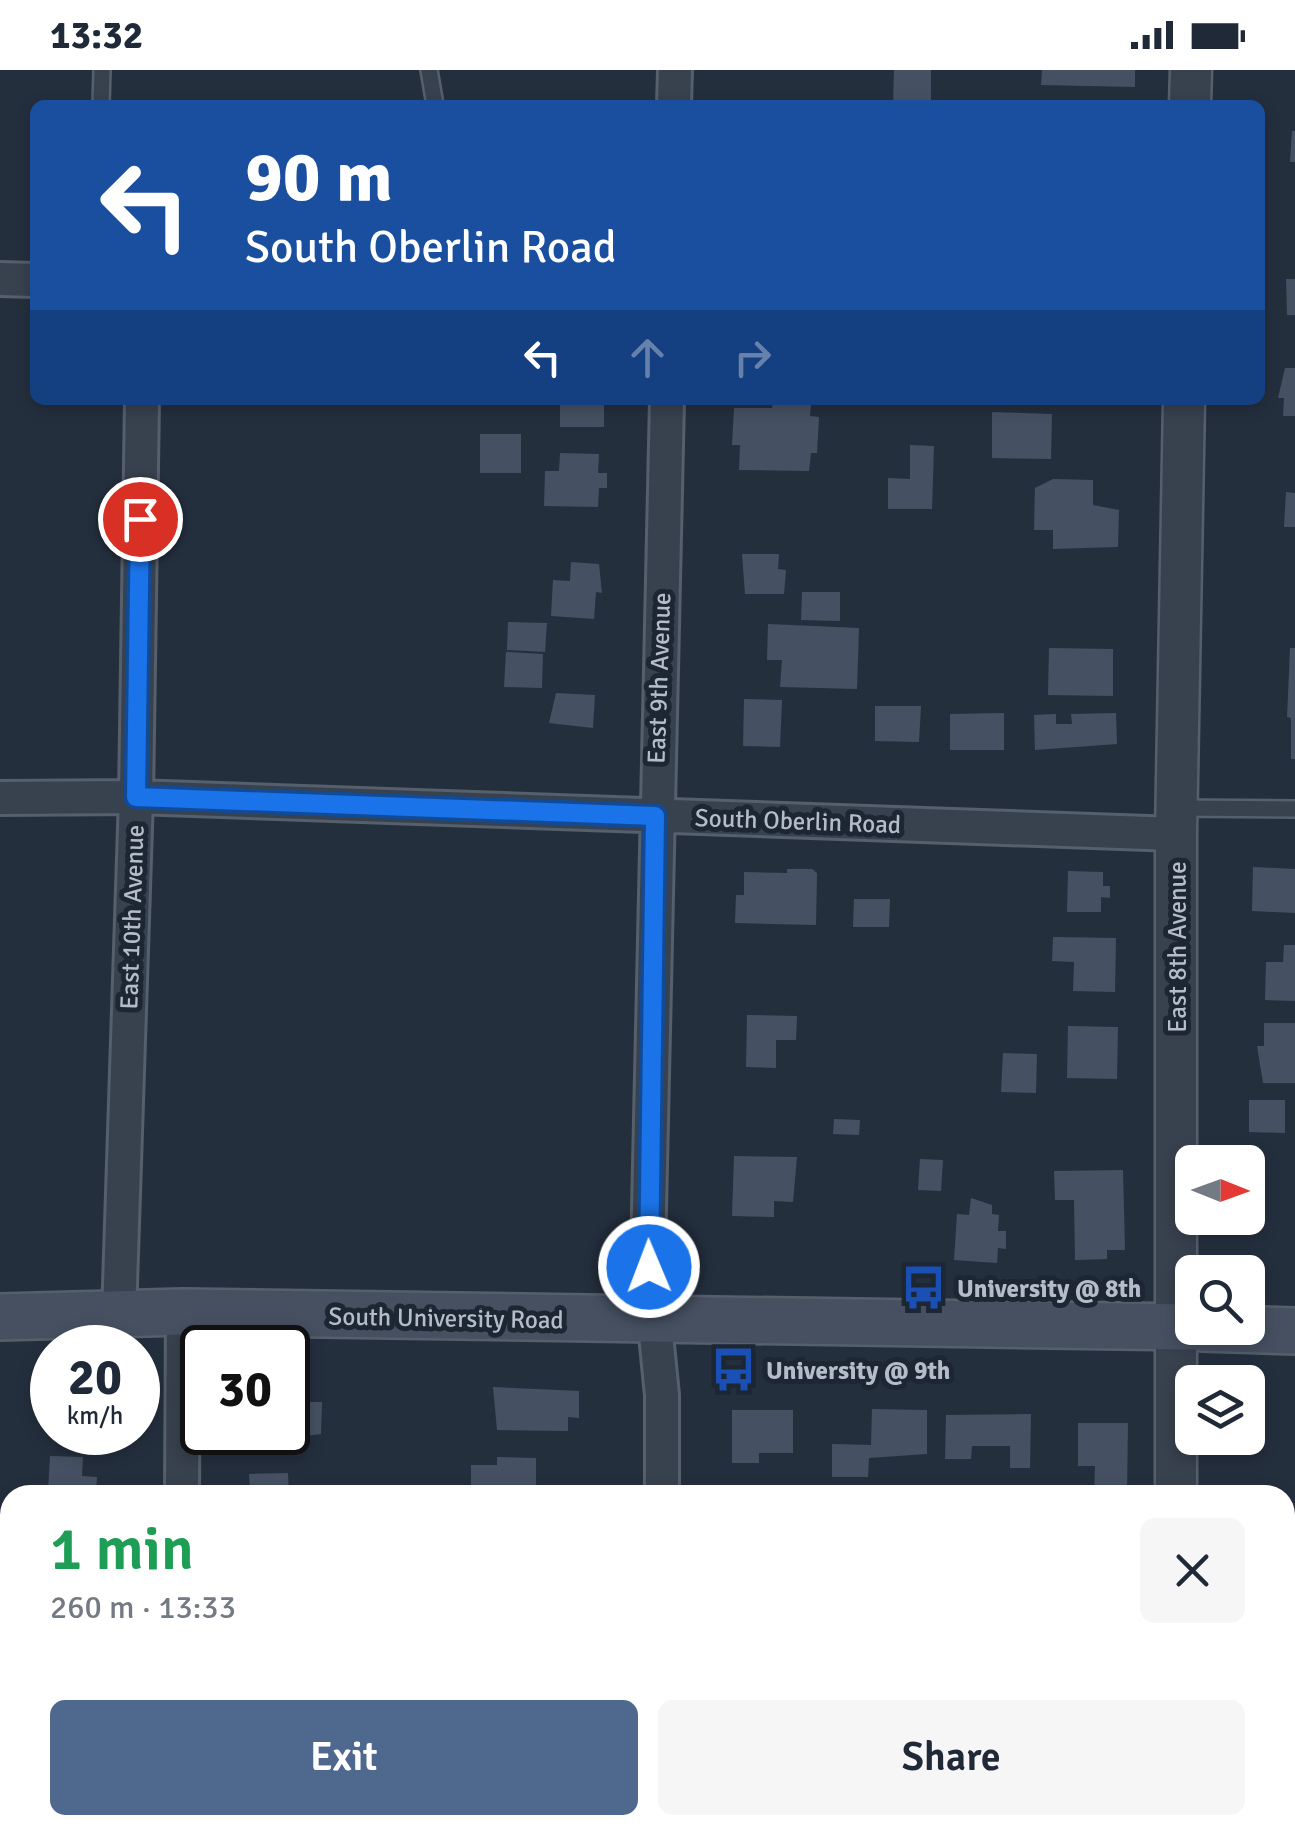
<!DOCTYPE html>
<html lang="en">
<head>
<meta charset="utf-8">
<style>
	:root { --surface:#fff; --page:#f6f6f7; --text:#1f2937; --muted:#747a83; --accent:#4f688e }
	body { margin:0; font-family:Signika,sans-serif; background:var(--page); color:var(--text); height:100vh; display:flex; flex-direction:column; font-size:38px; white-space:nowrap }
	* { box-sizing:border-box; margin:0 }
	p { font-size:32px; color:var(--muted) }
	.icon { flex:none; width:55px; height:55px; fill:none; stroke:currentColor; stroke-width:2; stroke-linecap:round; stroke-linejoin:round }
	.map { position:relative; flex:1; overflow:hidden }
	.sheet { position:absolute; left:0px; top:1415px; width:1295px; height:350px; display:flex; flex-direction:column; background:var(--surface); border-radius:30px 30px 0 0; box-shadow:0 5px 15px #0003 }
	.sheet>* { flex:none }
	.top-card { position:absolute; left:30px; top:30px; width:1235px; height:305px; border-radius:15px; box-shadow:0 5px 15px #0003; background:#1a4fa0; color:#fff; overflow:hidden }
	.needle { width:65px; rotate:91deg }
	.buttons { position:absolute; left:1175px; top:1075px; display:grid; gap:20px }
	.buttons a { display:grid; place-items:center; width:90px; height:90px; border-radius:15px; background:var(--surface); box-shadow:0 5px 15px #0003; font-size:50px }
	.speed { position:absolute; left:30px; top:1255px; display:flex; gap:20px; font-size:50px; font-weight:700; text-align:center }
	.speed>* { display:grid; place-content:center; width:130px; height:130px; border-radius:50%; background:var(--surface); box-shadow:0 5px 15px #0003; line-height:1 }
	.speed small { font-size:25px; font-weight:400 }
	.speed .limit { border:5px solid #111; border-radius:15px; background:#fff; color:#111 }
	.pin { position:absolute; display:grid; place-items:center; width:85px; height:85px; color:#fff; margin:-42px; border:5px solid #fff; border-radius:50%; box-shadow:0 2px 10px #0007 }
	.me { position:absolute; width:110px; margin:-55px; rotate:359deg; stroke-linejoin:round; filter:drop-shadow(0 0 8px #0008) }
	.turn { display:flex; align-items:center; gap:35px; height:210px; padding:0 50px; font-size:45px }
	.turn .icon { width:130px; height:130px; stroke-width:2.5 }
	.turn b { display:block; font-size:70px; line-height:85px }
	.lanes { display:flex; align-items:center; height:95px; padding:0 50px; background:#0003; justify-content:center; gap:50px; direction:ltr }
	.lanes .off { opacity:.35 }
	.round { display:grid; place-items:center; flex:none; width:105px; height:105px; border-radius:15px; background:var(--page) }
	.summary { display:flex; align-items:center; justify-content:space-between; height:170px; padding:0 50px }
	h1 { font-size:60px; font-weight:600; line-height:75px; color:#1e9e55 }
	.primary-button { display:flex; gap:20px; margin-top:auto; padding:20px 50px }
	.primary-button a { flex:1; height:115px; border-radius:15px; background:var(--accent); color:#fff; font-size:40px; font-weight:600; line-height:115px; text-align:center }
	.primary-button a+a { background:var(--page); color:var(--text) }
	.status { display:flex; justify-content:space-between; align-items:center; height:70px; padding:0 50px; background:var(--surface); direction:ltr }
	.status svg { height:28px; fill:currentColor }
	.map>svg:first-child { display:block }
	.building { fill:#455162 }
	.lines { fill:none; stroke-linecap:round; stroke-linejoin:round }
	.service-casing { stroke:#565f6c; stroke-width:20 }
	.minor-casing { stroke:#565f6c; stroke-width:38 }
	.tertiary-casing { stroke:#565f6c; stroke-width:45 }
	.secondary-casing { stroke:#565f6c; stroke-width:50 }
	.service { stroke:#38414e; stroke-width:15 }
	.minor { stroke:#38414e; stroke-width:32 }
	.tertiary { stroke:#38414e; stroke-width:40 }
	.secondary { stroke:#465061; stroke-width:45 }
	.route-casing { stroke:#114b97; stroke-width:25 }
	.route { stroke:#1a73e8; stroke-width:18 }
	.labels { text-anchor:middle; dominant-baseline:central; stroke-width:10; stroke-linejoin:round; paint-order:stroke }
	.street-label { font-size:25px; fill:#b4bcc9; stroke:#1d2633 }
	.poi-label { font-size:25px; font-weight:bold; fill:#b4bcc9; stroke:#1d2633; text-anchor:start }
</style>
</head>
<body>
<div class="status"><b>13:32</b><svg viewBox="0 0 49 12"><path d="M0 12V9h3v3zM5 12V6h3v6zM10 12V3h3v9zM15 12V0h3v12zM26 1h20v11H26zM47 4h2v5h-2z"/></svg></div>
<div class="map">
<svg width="1295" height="1765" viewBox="0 0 1295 1765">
	<rect width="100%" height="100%" fill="#242f3e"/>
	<!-- building -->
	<path class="building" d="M894,0H931V35H893Z
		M1042,0H1135V17L1041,15Z
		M1292,61H1295V92H1290Z
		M1286,209H1295V245H1287Z
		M1285,298H1295V346H1283L1284,328H1278Z
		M560,330H604V357H560Z
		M773,333L811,335L810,346L819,347L817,383H811L809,401L739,400L740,375H732L734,338H772Z
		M992,342L1052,344L1051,389L992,388Z
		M480,364H521V403H480Z
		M910,375L934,376L932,439H888V408L910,409Z
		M560,383L599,384L598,403H607V418H599L598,437L544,436L545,401H559Z
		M1053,409L1093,410V435L1119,440L1118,477L1053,479V460H1034L1035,418Z
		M1286,422L1295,423V457H1284Z
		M742,484H779L778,499L786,500L784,524H745Z
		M571,492L599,494L602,523L596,522L594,549L551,546L553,510L570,511Z
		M802,522H840V551L801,550Z
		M508,552L547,553L545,582L507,580Z
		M768,554L859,558L857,619L780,617L782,590H767Z
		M1049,578L1113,579V626L1048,625Z
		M1290,578H1295V689H1291V648L1287,647Z
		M506,582L543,584L542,618L504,617Z
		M556,623L595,625L593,658L549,653Z
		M744,629L782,630L780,677L743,676Z
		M875,636H921L919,672L875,671Z
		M1004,643V680H950V644Z
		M1116,643L1117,674L1035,680L1034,645L1056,644V654H1072L1071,644Z
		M1253,797L1295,799V843L1252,841Z
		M787,799H812L817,803L816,855L735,853L736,825H744V802L787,803Z
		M1068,801L1103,802V816H1110V828L1101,827V842H1067Z
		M854,829H890L889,857H853Z
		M1053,867L1116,868L1115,922L1073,921L1074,892L1052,891Z
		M1284,875H1295V931L1265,930L1266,892H1283Z
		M747,945L797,946L796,970H776V998L746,997Z
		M1264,953H1295V1013H1263L1257,976H1264Z
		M1068,956L1118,957L1117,1009L1067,1008Z
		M1003,983L1037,984L1036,1023L1001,1022Z
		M1249,1030H1285V1063L1249,1062Z
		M834,1049L860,1050L859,1065L833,1064Z
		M734,1086L797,1087L793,1132L774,1131V1147L732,1146Z
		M920,1089L943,1090L941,1121L918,1120Z
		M1123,1100L1125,1180H1107V1189L1075,1190L1074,1130H1055L1054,1101Z
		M971,1128L992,1135V1144L999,1145L998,1161H1006V1179L998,1178L997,1193L954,1190L957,1144L969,1145Z
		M289,1309L302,1316V1332H322L321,1364L297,1367L288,1361Z
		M493,1317L579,1321V1348L568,1347V1361L497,1360Z
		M872,1339L927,1340V1384L869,1388L868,1407H832V1374L871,1375Z
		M732,1340H793V1383H759V1393H732Z
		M1031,1344L1030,1398H1010V1376H972L971,1389H945L946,1345Z
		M1078,1353H1128L1127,1425H1094L1095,1396H1078Z
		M50,1386L83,1387L82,1406L97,1407L96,1422L48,1421Z
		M497,1387L536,1388V1425H471V1395H497Z
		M288,1403L289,1425H250L249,1404Z
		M0,1728H10V1755H23V1759H0Z
		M28,1755H102V1765H28Z
		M254,1755H305V1765H254Z
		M752,1755H818V1761L751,1760Z
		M842,1755H903L902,1765H842Z"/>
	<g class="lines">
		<defs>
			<path id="service" d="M429,0L435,35
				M101,35L102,0
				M1177,738L1295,739"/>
			<path id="minor" d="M674,35L675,0
				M0,209L35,210
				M0,728L136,727L1176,764
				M119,1245L136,727L142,330
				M182,1425L183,1242
				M662,1425V1325L648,1185L667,330
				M179,1765V1755
				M659,1765V1755"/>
			<path id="tertiary" d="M1190,35L1191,0
				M1176,1425V764L1184,330
				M1172,1765V1755"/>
			<path id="secondary" d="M0,1247L183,1242L1192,1257
				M1202,1258L1295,1261"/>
		</defs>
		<!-- service casing -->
		<use href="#service" class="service-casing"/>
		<!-- minor casing -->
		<use href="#minor" class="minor-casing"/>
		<!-- tertiary casing -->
		<use href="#tertiary" class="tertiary-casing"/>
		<!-- secondary casing -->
		<use href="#secondary" class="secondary-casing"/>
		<!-- service -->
		<use href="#service" class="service"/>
		<!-- minor -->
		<use href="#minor" class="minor"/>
		<!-- tertiary -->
		<use href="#tertiary" class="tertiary"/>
		<!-- secondary -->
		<use href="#secondary" class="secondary"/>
	</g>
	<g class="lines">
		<defs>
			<path id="route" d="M140,449L136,727L655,746L649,1197"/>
		</defs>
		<!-- route casing -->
		<use href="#route" class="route-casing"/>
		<!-- route -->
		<use href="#route" class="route"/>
	</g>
	<!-- icons -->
	<defs>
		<symbol id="bus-bare" viewBox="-9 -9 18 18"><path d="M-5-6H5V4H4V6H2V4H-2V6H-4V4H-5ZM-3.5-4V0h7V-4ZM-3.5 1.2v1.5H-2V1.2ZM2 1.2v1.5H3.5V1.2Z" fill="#1a4fb4" stroke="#1d2633" stroke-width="2.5" paint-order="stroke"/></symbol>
	</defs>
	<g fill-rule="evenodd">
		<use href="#bus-bare" x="892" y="1186" width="63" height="63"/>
		<use href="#bus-bare" x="702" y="1268" width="63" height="63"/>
	</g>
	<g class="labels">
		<!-- street labels -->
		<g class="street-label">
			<text transform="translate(659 608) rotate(-88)">East 9th Avenue</text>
			<text transform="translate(798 751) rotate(2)">South Oberlin Road</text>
			<text transform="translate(132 847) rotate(-88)">East 10th Avenue</text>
			<text transform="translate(1177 877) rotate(-90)">East 8th Avenue</text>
			<text transform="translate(446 1248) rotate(1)">South University Road</text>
		</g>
		<!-- poi labels -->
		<g class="poi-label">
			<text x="957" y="1218">University @ 8th</text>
			<text x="766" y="1300">University @ 9th</text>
		</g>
	</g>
</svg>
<div class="buttons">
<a><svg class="needle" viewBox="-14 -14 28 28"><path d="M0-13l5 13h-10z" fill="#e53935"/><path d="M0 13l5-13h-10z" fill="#747a83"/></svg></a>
<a><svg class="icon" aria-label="search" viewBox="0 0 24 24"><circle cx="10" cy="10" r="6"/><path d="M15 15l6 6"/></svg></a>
<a><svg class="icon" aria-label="layers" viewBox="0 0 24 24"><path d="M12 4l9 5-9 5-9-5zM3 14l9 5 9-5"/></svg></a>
</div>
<div class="speed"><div>20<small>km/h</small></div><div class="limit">30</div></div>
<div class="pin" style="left:140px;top:449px;background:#d93025"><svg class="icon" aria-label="arrive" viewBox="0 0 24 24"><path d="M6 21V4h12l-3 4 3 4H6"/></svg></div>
<svg class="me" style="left:649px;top:1197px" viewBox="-20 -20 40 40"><circle r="17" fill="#1a73e8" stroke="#fff" stroke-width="3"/><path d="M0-11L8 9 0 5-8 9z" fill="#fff"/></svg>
<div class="top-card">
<div class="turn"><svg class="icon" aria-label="left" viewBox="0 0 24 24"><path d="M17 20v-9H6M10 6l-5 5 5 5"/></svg><div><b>90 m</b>South Oberlin Road</div></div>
<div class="lanes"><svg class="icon" aria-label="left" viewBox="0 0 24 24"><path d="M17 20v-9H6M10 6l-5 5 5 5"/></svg><svg class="icon off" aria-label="ahead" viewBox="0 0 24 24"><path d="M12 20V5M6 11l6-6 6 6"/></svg><svg class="icon off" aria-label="right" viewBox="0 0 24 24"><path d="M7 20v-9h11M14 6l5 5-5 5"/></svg></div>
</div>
<section class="sheet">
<div class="summary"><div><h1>1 min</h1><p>260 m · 13:33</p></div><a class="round"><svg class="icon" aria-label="close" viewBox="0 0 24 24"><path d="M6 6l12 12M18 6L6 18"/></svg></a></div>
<div class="primary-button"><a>Exit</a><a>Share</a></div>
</section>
</div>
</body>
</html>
